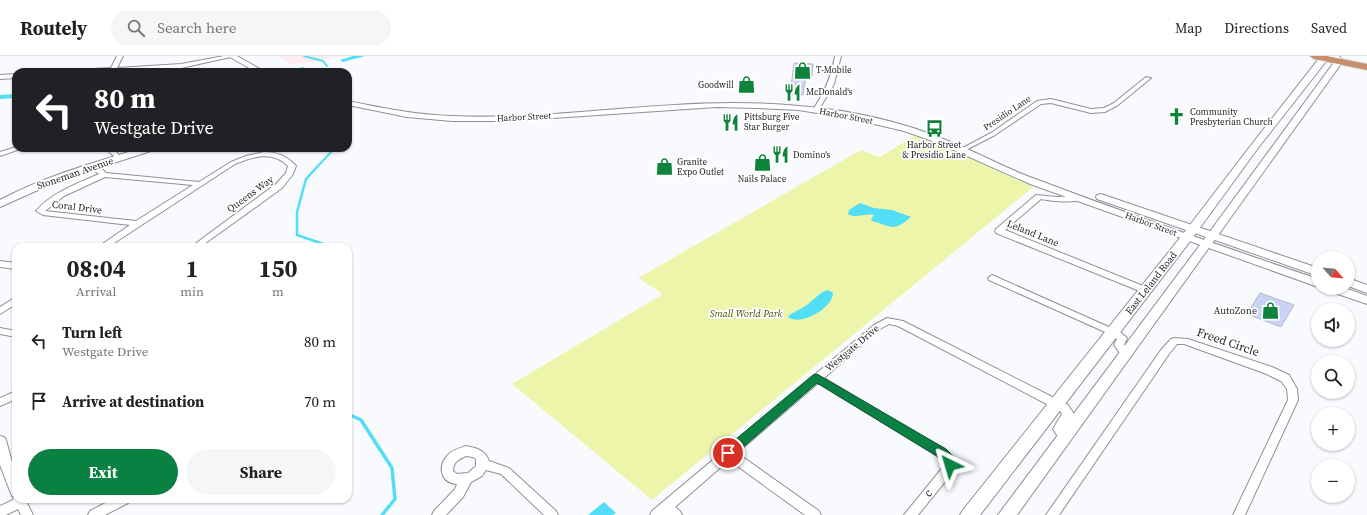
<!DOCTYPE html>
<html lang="en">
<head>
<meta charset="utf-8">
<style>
	:root { --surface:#fff; --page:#f6f6f6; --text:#222; --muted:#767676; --line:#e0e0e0; --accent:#0b8043 }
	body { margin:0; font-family:"Source Serif 4",serif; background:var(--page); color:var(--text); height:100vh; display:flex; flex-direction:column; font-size:15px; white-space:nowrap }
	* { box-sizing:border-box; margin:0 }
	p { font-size:13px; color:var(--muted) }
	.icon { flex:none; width:22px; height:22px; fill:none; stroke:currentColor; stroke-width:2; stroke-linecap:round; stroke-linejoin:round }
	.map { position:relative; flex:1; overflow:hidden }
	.side { position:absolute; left:12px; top:187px; width:340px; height:260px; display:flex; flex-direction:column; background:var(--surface); border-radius:12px; box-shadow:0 1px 3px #0004 }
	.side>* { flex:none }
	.top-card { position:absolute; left:12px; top:12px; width:340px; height:84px; border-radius:12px; box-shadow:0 1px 3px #0004; background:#202124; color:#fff; overflow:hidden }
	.needle { width:26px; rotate:117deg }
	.controls { position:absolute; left:1311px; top:195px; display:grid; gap:8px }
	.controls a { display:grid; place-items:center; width:44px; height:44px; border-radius:50%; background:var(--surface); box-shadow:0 1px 3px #0004; font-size:20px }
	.pin { position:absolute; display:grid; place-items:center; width:34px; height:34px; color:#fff; margin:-17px; border:2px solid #fff; border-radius:50%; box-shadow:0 1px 4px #0007 }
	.me { position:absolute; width:44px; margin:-22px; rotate:320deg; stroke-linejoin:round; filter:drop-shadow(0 0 3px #0008) }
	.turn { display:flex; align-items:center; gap:14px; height:84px; padding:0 16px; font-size:18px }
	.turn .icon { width:52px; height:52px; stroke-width:2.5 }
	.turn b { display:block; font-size:28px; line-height:34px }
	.eta { display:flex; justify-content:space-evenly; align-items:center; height:68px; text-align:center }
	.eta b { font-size:24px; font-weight:700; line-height:28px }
	.button { display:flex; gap:8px; margin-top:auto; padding:8px 16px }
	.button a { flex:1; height:46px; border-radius:24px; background:var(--accent); color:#fff; font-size:16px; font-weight:700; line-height:46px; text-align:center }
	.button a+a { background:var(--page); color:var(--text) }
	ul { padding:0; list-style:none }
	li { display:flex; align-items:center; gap:12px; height:60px; padding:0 16px }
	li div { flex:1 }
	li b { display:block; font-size:15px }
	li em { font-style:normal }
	header { display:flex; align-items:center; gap:24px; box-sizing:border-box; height:56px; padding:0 20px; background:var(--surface); border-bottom:1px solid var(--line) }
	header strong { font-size:19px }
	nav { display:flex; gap:22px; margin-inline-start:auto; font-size:14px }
	.search { width:280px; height:36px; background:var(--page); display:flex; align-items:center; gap:10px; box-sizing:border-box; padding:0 14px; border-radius:22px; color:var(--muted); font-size:15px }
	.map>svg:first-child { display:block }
	.industrial { fill:#fcecf0 }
	.green { fill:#edf5ab }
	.water { fill:#51def6 }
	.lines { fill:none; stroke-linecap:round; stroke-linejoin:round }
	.stream-far2 { stroke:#51def6; stroke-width:2 }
	.stream-far1 { stroke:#51def6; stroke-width:2.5 }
	.stream { stroke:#51def6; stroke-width:3.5 }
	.canal { fill:#51def6; fill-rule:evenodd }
	.building { fill:#cad2f5; stroke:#b7b9c2 }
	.minor-casing { stroke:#8e9099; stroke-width:2 }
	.tertiary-casing { stroke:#8e9099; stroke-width:2 }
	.secondary-casing { stroke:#8e9099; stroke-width:2 }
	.trunk-casing { stroke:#d8d8d8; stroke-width:2 }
	.minor { fill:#fff; fill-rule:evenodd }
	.tertiary { fill:#fff; fill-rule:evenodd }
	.secondary { fill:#fff; fill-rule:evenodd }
	.trunk { fill:#c88e70; fill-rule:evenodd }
	.route { fill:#0b8043; stroke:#07532c }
	.labels { text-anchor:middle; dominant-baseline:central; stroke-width:3.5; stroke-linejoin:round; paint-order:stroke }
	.far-poi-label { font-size:9px; fill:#252529; stroke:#fff; text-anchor:start }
	.far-street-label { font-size:9px; fill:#252529; stroke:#fff }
	.street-label { font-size:10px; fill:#252529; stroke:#fff }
	.poi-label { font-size:10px; fill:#252529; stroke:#fff; text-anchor:end }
	.park-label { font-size:10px; font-style:italic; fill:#4a4f00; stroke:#fff }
	.near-street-label { font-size:12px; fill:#252529; stroke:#fff }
</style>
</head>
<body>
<header>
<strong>Routely</strong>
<div class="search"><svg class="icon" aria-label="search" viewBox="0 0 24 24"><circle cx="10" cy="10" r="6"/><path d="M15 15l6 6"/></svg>Search here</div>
<nav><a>Map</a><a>Directions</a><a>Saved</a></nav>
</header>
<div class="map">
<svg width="1367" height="459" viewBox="0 0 1367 459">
	<rect width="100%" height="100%" fill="#f9fafe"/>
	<!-- industrial -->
	<path class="industrial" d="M280,0H341L306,7L290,8Z"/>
	<!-- green -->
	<path class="green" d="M914,80L951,94L1033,131L652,444L512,328L663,238L638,222L861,94L880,101Z"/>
	<!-- water -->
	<path class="water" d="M860,147L874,152L892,154L911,161C892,177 892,170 872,165L871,163L874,159C865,157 856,163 848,158L849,154Z
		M828,234L833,237C833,252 800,271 788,261C792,256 799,254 804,251C812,246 819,236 828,234Z
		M604,446L616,457L613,459H588Z"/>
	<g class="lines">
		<!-- stream-far2 -->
		<path class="stream-far2" d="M304,0L323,5L327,10
			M316,112L335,92"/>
		<!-- stream-far1 -->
		<path class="stream-far1" d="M317,111L306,123L297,156V179L332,191"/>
		<!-- stream -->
		<path class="stream" d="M348,358L361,364L392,412L395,443L382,459"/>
		<!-- canal -->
		<path class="canal" d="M353,0H365L343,6L340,4Z
			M303,11L305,12V14L283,16Z
			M16,38V42L0,43V39Z"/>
	</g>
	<!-- building -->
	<path class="building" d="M794,7L813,8L812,20H806L803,39H790Z
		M1260,237L1294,249L1281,271L1247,258Z"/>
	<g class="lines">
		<defs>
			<path id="minor" d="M117,0H123L117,12L181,8L224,0H235L181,12L105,16H73L76,14L111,12Z
				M835,0H841L834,28L818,55H814L813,54C824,37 832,20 835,0Z
				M16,18V22L0,23V19Z
				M1146,21L1151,22L1118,49L1105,56L1091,57L1051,47L1041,48L995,79L964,95H960L959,94L991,77L1037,45L1051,43L1091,53L1104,52L1114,47Z
				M16,91L23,92L0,100V96Z
				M105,92H112L122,102L119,104L117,103Z
				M264,96C277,96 287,100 296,110L293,118L282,132L200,191H191L276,128L286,117L288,110C273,95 254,100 235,108L108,191H98L130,169L43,159L36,155C51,137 78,127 99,118L91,112V108H97L106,117L199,126L231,106L246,100ZM105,121L193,129L136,165L45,155L64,140Z
				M1036,139L1057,141L1079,140L1083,142C1075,148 1051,145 1041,143L1005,174L1148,232L1150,234L1148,236H1142L996,177L995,175L996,173Z
				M0,205L16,207V213L0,211Z
				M992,219L1120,276L1127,282L1124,289L1131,298L1130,300H1122L1114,289L1117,283L1114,280L989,224L988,222Z
				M16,241V248L0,258V251Z
				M887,262L903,265L1068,349L1074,358L1065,373L1070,381L1068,384L1064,385L1060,384L1053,373L1062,358L1060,355L898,270L889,268L880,273L824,322L945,394L953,401L956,409L952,417L918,459H904L943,411L944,406L937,400L818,327L737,397L819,455L821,459H805L729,404L675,451L680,455L682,459H650L652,455L874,269Z
				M0,272L16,275V281L0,278Z
				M1174,282L1188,283L1272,311L1289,319L1297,333L1298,344L1245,459H1233L1288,344L1287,333L1281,325L1264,317L1184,288H1177L1169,298L1059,459H1046L1161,294L1171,283Z
				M16,335V343L0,350V342Z
				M0,380L4,381L6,384L16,421V443H25L33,459H21L18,453L6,459H0V450L13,444L14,440H12L0,409Z
				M466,390C477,392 485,394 489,405L509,412L556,455L558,459H544L501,418L486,414L482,420L471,426L463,441L446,459H432L434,455L455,433L457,428C440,427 437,409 449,398C453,394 460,392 466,390ZM466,400L473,401L476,403V410L468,417L457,418L453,415C453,406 459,403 466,400Z
				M113,443H130L128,447L105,459H88L90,455Z"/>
			<path id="tertiary" d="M228,0H237L265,16H256Z
				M348,45C382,52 417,59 452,60C568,65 683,38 799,50C849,54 900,65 946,84C977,96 1006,113 1038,124C1130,159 1224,191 1318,223V231L1030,128L938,87L904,75L853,63L799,54L758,52L717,51L508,65H452L407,61L348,49Z
				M142,92H156L154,94L58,125L0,151V144C45,120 93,107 142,92Z
				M1101,138L1318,212V220L1097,143L1096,141L1097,139Z
				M1348,222L1367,229V237L1348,230Z
				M1327,232H1345L1367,240V248L1329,235Z"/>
			<path id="secondary" d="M1321,0H1339L1343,5L1017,459H998L1203,185L1335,5L1333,3L1327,4L1258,92L1191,184L980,459H960L963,454L1183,178L1252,88Z"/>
			<path id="trunk" d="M1310,0H1327L1367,8V14L1314,3Z"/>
		</defs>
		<!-- minor casing -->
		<use href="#minor" class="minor-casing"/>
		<!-- tertiary casing -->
		<use href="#tertiary" class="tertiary-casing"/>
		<!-- secondary casing -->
		<use href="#secondary" class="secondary-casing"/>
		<!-- trunk casing -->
		<use href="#trunk" class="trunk-casing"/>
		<!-- minor -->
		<use href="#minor" class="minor"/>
		<!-- tertiary -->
		<use href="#tertiary" class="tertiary"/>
		<!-- secondary -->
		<use href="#secondary" class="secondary"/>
		<!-- trunk -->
		<use href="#trunk" class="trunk"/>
	</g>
	<!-- route -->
	<path class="route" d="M817,318L946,393L953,400L956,409L955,413L950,414L946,413L944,406L937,400L817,327L733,400L728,401L724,400L723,397L724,393L813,319Z"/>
	<!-- icons -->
	<defs>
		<symbol id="shop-bare" viewBox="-9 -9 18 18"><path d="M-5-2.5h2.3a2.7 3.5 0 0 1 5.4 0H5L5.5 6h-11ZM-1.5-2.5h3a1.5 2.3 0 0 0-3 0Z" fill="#0f833b" stroke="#fff" stroke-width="2.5" paint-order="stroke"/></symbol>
		<symbol id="restaurant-bare" viewBox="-9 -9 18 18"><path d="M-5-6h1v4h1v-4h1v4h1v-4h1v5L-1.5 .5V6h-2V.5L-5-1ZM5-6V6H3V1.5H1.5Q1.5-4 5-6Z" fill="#0f833b" stroke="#fff" stroke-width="2.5" paint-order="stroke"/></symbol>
		<symbol id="church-bare" viewBox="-9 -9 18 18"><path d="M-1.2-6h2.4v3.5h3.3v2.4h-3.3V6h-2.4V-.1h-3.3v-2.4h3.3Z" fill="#0f833b" stroke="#fff" stroke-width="2.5" paint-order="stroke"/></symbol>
		<symbol id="bus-bare" viewBox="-9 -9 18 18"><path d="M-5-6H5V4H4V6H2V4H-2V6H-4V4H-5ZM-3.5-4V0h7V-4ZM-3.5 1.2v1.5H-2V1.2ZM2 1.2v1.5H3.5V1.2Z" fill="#0f833b" stroke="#fff" stroke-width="2.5" paint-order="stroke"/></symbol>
	</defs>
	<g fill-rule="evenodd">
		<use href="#shop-bare" x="790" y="2" width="25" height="25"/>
		<use href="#shop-bare" x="734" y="16" width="25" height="25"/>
		<use href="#restaurant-bare" x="780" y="24" width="25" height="25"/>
		<use href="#church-bare" x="1164" y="48" width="25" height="25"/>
		<use href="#restaurant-bare" x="718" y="54" width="25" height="25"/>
		<use href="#bus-bare" x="922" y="60" width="25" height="25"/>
		<use href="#restaurant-bare" x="768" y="86" width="25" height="25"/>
		<use href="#shop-bare" x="750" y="94" width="25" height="25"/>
		<use href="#shop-bare" x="652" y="98" width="25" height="25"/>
		<use href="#shop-bare" x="1258" y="242" width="25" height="25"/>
	</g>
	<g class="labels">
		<!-- far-poi labels -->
		<g class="far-poi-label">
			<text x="816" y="14">T-Mobile</text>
			<text x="734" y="29" text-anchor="end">Goodwill</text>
			<text x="806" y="36">McDonald's</text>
			<text x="1190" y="56">Community<tspan x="1190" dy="10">Presbyterian Church</tspan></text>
			<text x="744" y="61">Pittsburg Five<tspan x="744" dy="10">Star Burger</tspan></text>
			<text x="934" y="89" text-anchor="middle">Harbor Street<tspan x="934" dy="10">&amp; Presidio Lane</tspan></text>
			<text x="793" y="99">Domino's</text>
			<text x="677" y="106">Granite<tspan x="677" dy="10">Expo Outlet</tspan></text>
			<text x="762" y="123" text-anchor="middle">Nails Palace</text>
		</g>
		<!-- far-street labels -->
		<g class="far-street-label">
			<text transform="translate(1007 57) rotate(-34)">Presidio Lane</text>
			<text transform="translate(846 60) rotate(11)">Harbor Street</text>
			<text transform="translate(524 61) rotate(-3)">Harbor Street</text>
			<text transform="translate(1151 168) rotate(20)">Harbor Street</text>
		</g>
		<!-- street labels -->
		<g class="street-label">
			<text transform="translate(75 117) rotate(-19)">Stoneman Avenue</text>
			<text transform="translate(250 138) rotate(-36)">Queens Way</text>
			<text transform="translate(77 151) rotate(7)">Coral Drive</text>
			<text transform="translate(1033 177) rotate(22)">Leland Lane</text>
			<text transform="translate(1151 227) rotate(-52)">East Leland Road</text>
			<text transform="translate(852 292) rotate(-40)">Westgate Drive</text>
		</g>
		<!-- poi labels -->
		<g class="poi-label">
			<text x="1257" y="254">AutoZone</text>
		</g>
		<!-- park labels -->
		<g class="park-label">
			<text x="746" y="257">Small World Park</text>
		</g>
		<!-- near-street labels -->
		<g class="near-street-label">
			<text transform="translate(1228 286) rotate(19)">Freed Circle</text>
			<text transform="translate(928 437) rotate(-50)">c</text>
		</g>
	</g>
</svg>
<div class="controls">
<a><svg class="needle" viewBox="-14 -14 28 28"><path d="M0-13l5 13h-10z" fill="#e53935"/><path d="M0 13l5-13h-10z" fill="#767676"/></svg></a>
<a><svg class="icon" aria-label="sound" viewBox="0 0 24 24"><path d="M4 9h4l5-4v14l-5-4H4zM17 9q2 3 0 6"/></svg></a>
<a><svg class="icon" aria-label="search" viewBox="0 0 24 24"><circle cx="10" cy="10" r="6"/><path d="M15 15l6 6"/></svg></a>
<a>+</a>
<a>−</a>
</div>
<div class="pin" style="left:728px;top:397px;background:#d93025"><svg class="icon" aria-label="arrive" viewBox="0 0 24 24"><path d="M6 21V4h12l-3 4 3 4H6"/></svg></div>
<svg class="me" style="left:950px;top:409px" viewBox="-20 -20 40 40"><path d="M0-17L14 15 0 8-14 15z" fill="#0b8043" stroke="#fff" stroke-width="4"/></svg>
<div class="top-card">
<div class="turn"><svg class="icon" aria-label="left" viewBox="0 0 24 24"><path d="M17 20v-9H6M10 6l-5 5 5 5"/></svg><div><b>80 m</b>Westgate Drive</div></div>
</div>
<section class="side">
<div class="eta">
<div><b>08:04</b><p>Arrival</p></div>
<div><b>1</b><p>min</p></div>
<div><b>150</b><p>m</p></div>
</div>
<ul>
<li><svg class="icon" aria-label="left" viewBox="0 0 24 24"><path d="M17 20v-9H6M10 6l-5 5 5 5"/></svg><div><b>Turn left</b><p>Westgate Drive</p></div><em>80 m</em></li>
<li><svg class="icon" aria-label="arrive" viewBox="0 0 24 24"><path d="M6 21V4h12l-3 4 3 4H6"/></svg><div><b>Arrive at destination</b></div><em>70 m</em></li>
</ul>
<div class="button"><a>Exit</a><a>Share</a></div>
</section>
</div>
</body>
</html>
